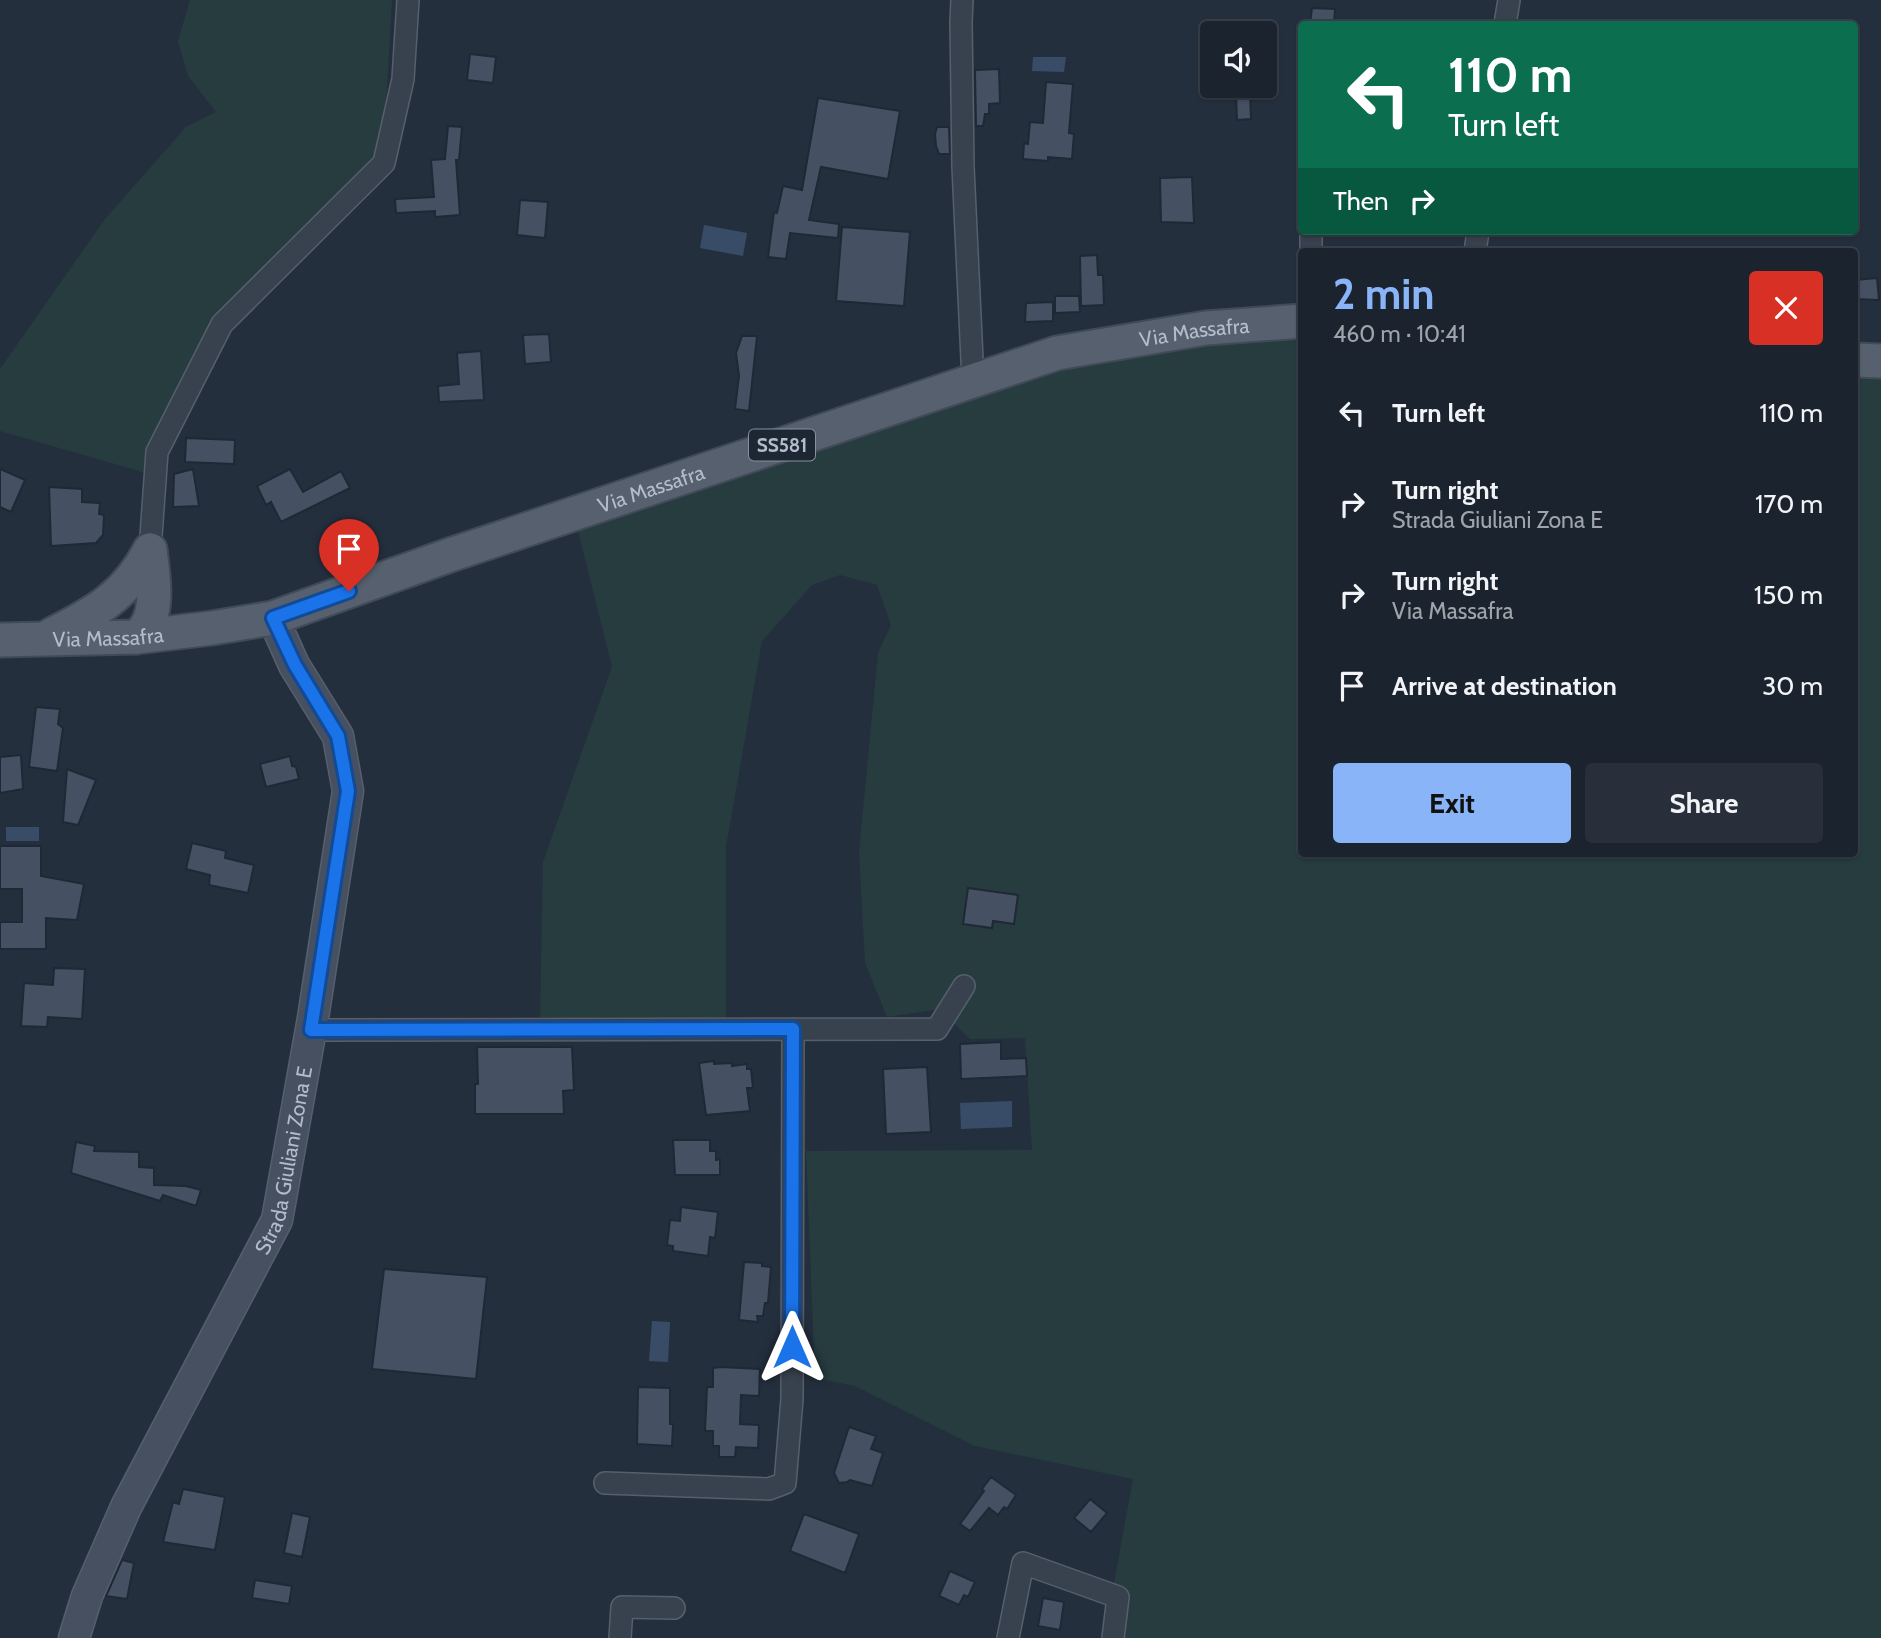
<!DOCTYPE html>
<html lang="en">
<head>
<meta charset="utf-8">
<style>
	:root { --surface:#1b232e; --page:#282f3a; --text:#f1f3f6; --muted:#a0a4aa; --line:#39404a; --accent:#8ab4f8 }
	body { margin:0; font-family:Cabin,sans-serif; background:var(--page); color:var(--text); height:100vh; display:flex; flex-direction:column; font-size:26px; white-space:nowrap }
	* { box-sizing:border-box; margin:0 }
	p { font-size:23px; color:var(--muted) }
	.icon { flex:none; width:38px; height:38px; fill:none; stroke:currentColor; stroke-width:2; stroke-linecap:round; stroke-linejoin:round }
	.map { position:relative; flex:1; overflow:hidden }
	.sheet { position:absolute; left:1298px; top:248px; width:560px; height:609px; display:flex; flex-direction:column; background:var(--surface); border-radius:7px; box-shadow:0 2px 5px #0004,0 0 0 2px var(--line) }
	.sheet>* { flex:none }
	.banner { position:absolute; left:1298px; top:21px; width:560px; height:214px; border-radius:7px; box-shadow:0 2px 5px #0004,0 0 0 2px var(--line); background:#0b6e4f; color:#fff; overflow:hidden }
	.tools { position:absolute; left:1200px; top:21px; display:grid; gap:14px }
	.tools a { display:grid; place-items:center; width:77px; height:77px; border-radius:7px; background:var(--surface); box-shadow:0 2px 5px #0004,0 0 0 2px var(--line); font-size:35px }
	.pin { position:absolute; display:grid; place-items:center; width:60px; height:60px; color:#fff; margin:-72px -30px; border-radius:50% 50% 50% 0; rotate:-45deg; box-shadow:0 0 7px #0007 }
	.pin .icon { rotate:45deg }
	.me { position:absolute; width:77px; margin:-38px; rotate:0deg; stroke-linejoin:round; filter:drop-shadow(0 0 5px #0008) }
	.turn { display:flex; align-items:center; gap:24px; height:147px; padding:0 35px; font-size:32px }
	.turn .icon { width:91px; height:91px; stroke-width:2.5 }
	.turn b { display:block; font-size:49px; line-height:60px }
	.then { display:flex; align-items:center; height:66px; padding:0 35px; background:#0003; gap:14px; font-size:26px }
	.round { display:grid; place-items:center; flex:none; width:74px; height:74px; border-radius:7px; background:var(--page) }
	.headline { display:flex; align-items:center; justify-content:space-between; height:119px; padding:0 35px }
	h1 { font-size:42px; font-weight:700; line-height:52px; color:var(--accent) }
	.button { display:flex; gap:14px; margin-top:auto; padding:14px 35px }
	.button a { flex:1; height:80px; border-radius:7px; background:var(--accent); color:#111; font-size:28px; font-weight:700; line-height:80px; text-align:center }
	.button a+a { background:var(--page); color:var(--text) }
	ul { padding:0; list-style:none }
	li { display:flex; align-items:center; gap:21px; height:91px; padding:0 35px }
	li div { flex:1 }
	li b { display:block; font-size:26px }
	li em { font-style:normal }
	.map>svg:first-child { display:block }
	.green { fill:#263c3f }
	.water { fill:#394c67 }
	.building { fill:#455162; stroke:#1f2835; stroke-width:2 }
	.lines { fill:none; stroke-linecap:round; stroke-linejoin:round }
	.street-casing { stroke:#565f6c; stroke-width:24 }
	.secondary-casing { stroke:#565f6c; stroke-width:33 }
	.primary-casing { stroke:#414a57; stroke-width:37 }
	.street { stroke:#38414e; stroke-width:21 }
	.secondary { stroke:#465061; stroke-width:30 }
	.primary { stroke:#56606e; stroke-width:33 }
	.route-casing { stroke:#114b97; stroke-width:18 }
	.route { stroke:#1a73e8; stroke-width:12 }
	.labels { text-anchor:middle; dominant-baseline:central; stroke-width:5; stroke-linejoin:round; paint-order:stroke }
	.shield { fill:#1d2633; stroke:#878f9c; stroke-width:2 }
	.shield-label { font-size:19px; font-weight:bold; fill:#b4bcc9 }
	.street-label { font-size:21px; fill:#b4bcc9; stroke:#1d2633 }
</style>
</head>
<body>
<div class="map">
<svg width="1881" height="1638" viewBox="0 0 1881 1638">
	<rect width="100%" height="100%" fill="#242f3e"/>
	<!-- green -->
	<path class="green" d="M190,0H392L384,141L355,197L205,349L146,473L0,431V369L105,219L186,127L216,112L188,76L178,41Z
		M1302,335V854H1855V376L1881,377V1638H1104L1133,1479L975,1446L855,1386L815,1378L806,1151L1032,1150L1025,1038L970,1039L940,1009L887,1017L865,963L859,852L878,653L891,625L877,585L840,575L812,585L762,641L726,847V1020L540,1019L543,862L612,667L577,527L984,387L1145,346Z"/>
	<!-- water -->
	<path class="water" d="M1033,57H1066L1064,72L1032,71Z
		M704,225L747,233L743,256L700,248Z
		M6,827H39V841H6Z
		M1012,1101V1127L961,1129L960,1103Z
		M652,1321L670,1322L668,1362L649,1361Z"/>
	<!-- building -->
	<path class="building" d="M1312,8L1335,9L1334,24H1310Z
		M470,54L496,57L493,83L467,80Z
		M999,69L1000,103L989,104V114H985L983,126H976L975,70Z
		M1046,82L1073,84L1069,133L1074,134L1072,159L1048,157V161L1023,159L1024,143L1028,144L1030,122L1043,123Z
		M1250,93L1251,119L1237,120L1236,94Z
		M818,98L900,111L888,179L821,167L809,220L839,224L838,238L790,233L786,259L768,257L774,212L777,213L783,186L802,190Z
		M448,126L462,127L459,160H456L460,215L435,217V211L396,213L395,199L434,197L431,160L445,159Z
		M937,127H949L950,154H939L936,146L935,134Z
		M1192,177L1194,223L1161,222L1160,178Z
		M520,200L548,202L545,238L517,235Z
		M842,227L910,232L904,306L836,301Z
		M1097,255L1098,275H1103L1104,305L1081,306L1080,256Z
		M1877,278L1879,300L1855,299V280Z
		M1055,296H1079L1080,312L1055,313Z
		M1053,302V321L1025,322L1026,303Z
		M549,334L551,362L525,364L523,335Z
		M742,336H757L749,411L735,409L739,376L736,353Z
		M481,351L484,400L439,402L438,386L459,384L457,353Z
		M186,438L235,440L234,464L185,462Z
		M0,469L25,480L11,512L0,507Z
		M193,469L199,506L173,507L174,474Z
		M290,469L303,492L341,471L350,488L281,522L271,502L266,505L257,486Z
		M49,487L82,489V502L100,503L99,514L104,515L103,535L96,543L51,546Z
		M36,707L60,709L58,724L63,728L57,771L29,767Z
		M21,755L23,789L0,793V757Z
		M290,756L292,766L296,767L299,779L266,787L260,764Z
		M67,769L96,780L78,825L63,822Z
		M192,843L226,851L225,858L254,865L248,893L209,885L210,875L186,869Z
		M0,846H41V876L84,884L77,920L46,918V949H0V922H22V889H0Z
		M968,888L1018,895L1014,924L993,921L992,928L963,924Z
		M54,968L85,969L82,1019L48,1017L47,1027L21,1026L24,983L53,985Z
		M1001,1042V1059L1026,1058L1027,1076L961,1079L960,1044Z
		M477,1047H572L574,1090L563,1091L564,1114H475V1084H478Z
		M714,1061V1064L732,1063V1066L747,1064V1069H751L753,1088H747L750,1111L706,1115L699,1063Z
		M927,1067L931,1132L886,1134L883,1069Z
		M673,1140H710V1151H716V1160L720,1159V1175H675Z
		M76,1142L95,1146L94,1151L139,1152V1167L154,1168V1185L186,1186L201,1190L196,1206L163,1195L160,1201L71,1173Z
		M681,1207L718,1212L715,1238L710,1237L708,1256L673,1251V1246L667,1245L670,1220L680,1221Z
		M744,1262L762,1263V1266L771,1267L768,1303H765L763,1316H757L758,1322L739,1320Z
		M384,1269L487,1277L476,1379L372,1369Z
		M721,1367L760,1369L759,1396L741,1395L740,1424L759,1425L758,1448L736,1447L735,1457H719V1446H713V1431H705L707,1387H713V1368Z
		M638,1387L670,1388V1424H673L672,1446L637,1444Z
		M849,1427L876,1436L871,1449L883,1453L872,1486L850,1480L847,1482L839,1483L834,1473Z
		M991,1477L1016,1495L1007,1509L1004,1507L998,1515L989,1508L970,1531L960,1524L984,1491L982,1489Z
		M183,1489L225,1497L215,1550L163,1542L173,1502L179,1504Z
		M1090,1499L1107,1513L1091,1532L1074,1518Z
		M292,1513L310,1517L302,1557L284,1553Z
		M804,1514L859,1534L845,1573L790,1551Z
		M122,1560L134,1563L127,1599L106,1596Z
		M950,1571L975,1582L968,1597L964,1595L959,1605L939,1596Z
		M255,1580L292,1586L289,1604L252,1598Z
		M1043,1598L1064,1602L1060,1630L1038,1626Z"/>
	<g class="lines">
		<defs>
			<path id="street" d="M962,0L961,22L963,167L973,381
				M1505,24L1509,0
				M1311,231V252
				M1475,252L1478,231
				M150,550L157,452L222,324L384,163L403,79L408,0
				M311,1030L937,1029L964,986
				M605,1483L769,1489L785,1483L792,1399L793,1029
				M620,1638L622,1607L674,1608
				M1008,1638L1023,1563L1118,1597L1113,1638"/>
			<g id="secondary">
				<path id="s1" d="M74,1638L87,1596L126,1507L277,1220L313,1018L348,791L338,736L294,665L273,618"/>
			</g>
			<g id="primary">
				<path d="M1855,360L1881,361"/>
				<path d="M51,635C95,613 127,595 150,550"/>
				<path d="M136,637C162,620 153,576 150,550"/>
				<path id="s2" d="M0,640L136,637L212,628L273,618L450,555L1057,353L1206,328L1302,321"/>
			</g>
		</defs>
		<!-- street casing -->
		<use href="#street" class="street-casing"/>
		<!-- secondary casing -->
		<use href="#secondary" class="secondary-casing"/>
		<!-- primary casing -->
		<use href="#primary" class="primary-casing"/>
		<!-- street -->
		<use href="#street" class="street"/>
		<!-- secondary -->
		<use href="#secondary" class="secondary"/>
		<!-- primary -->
		<use href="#primary" class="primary"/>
	</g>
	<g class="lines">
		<defs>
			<path id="route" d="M349,591L273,618L295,665L338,736L348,791L311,1030L793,1029L792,1347"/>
		</defs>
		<!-- route casing -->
		<use href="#route" class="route-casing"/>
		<!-- route -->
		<use href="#route" class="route"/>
	</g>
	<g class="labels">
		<!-- shield labels -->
		<rect class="shield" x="749" y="429.5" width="66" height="31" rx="5"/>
		<g class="shield-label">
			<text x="782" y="445">SS581</text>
		</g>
		<!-- street labels -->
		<g class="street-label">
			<text stroke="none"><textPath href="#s2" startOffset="1241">Via Massafra</textPath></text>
			<text stroke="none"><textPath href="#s2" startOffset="674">Via Massafra</textPath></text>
			<text stroke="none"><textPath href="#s2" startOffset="108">Via Massafra</textPath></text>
			<text stroke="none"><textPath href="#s1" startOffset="525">Strada Giuliani Zona E</textPath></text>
		</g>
	</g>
</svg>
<div class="tools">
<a><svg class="icon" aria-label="sound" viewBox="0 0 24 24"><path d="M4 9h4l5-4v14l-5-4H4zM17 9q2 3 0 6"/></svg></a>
</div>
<div class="pin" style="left:349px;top:591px;background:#d93025"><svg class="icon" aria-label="arrive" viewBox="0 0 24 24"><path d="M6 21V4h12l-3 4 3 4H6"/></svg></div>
<svg class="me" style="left:792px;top:1347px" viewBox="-20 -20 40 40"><path d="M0-17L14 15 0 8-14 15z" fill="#1a73e8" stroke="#fff" stroke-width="4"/></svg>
<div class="banner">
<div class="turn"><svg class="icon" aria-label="left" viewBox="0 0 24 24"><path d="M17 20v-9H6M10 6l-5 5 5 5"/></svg><div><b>110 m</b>Turn left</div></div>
<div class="then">Then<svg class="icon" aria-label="right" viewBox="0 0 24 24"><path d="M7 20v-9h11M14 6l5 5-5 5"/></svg></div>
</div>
<section class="sheet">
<div class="headline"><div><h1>2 min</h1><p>460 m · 10:41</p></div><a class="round" style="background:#d93025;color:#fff"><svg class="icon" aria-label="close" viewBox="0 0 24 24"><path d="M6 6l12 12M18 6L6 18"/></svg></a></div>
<ul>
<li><svg class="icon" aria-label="left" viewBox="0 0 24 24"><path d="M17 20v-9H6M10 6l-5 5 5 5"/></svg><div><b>Turn left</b></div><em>110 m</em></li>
<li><svg class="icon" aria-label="right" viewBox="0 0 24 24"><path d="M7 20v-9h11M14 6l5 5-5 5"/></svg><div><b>Turn right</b><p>Strada Giuliani Zona E</p></div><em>170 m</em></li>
<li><svg class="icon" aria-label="right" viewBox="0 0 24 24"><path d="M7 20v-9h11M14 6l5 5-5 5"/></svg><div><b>Turn right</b><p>Via Massafra</p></div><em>150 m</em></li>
<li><svg class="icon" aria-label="arrive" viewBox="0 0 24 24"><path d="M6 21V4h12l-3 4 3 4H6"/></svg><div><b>Arrive at destination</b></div><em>30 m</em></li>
</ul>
<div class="button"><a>Exit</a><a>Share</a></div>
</section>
</div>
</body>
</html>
